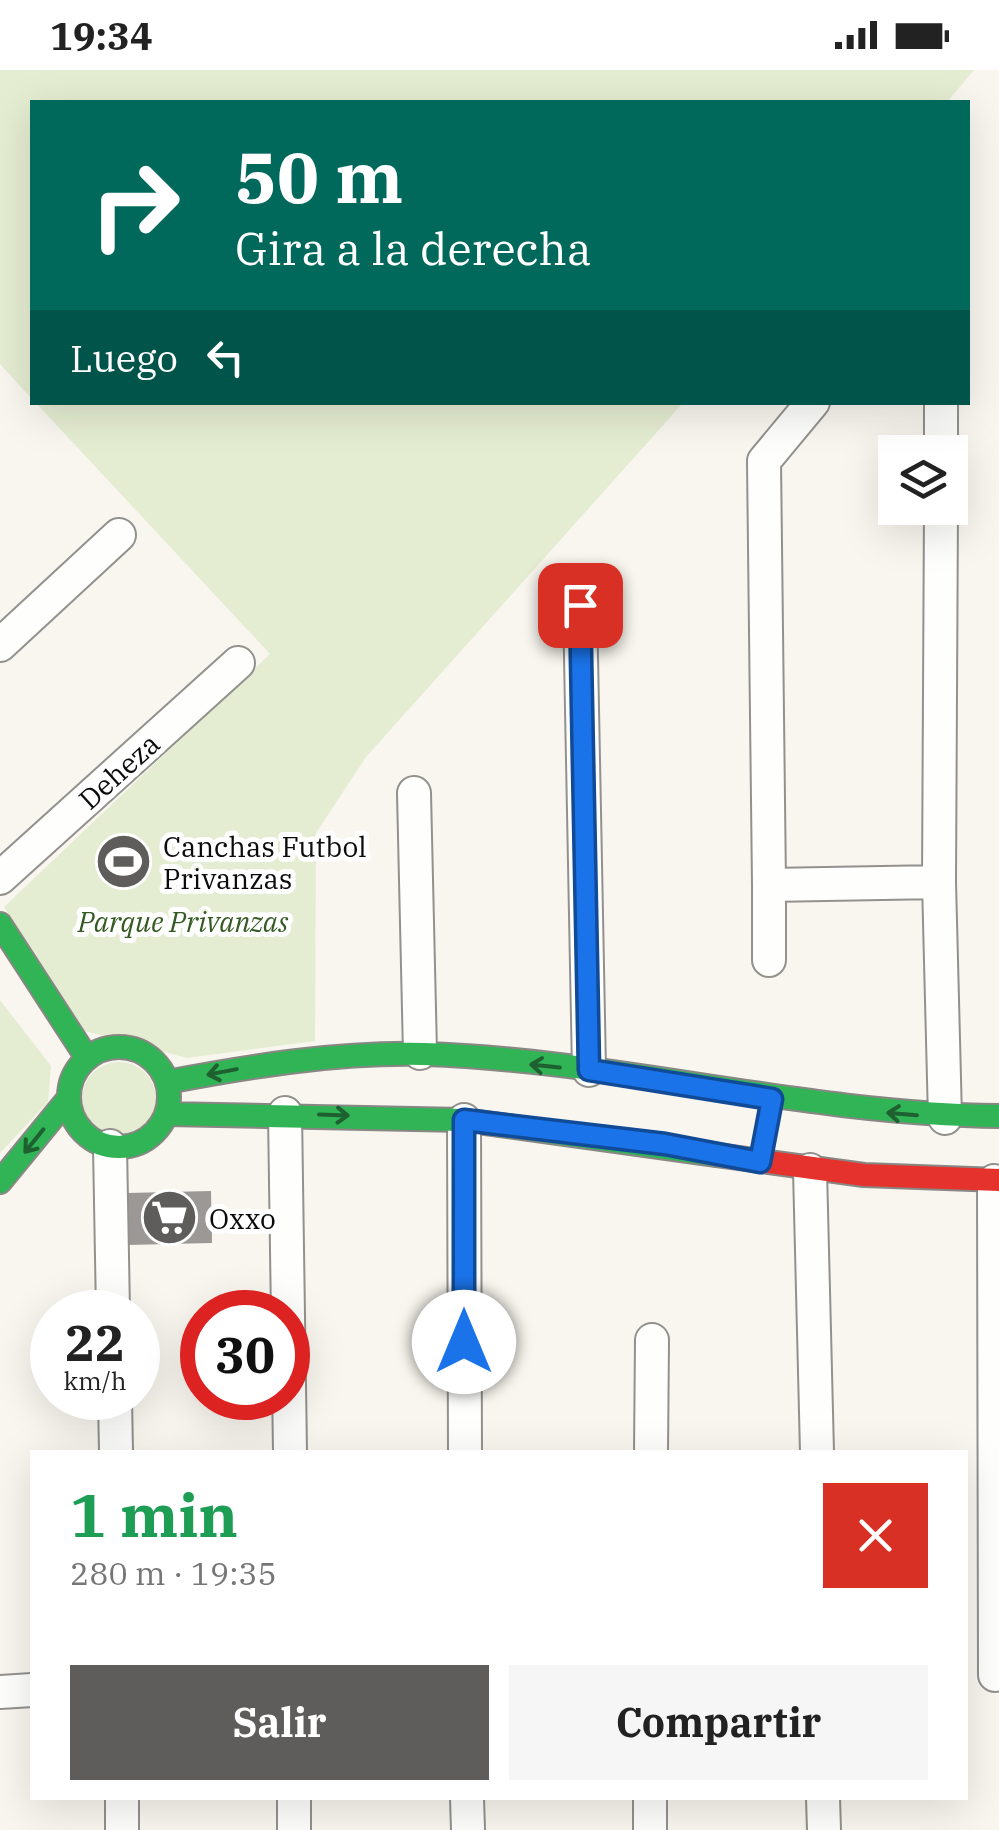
<!DOCTYPE html>
<html lang="es">
<head>
<meta charset="utf-8">
<style>
	:root { --surface:#fff; --page:#f6f6f6; --text:#222; --muted:#767676; --accent:#5e5d5b }
	body { margin:0; font-family:"IBM Plex Serif",serif; background:var(--page); color:var(--text); height:100vh; display:flex; flex-direction:column; font-size:38px; white-space:nowrap }
	* { box-sizing:border-box; margin:0 }
	p { font-size:32px; color:var(--muted) }
	.icon { flex:none; width:55px; height:55px; fill:none; stroke:currentColor; stroke-width:2; stroke-linecap:round; stroke-linejoin:round }
	.map { position:relative; flex:1; overflow:hidden }
	.details { position:absolute; left:30px; top:1380px; width:938px; height:350px; display:flex; flex-direction:column; background:var(--surface); border-radius:0px; box-shadow:0 10px 40px #0002 }
	.details>* { flex:none }
	.guide { position:absolute; left:30px; top:30px; width:940px; height:305px; border-radius:0px; box-shadow:0 10px 40px #0002; background:#00695c; color:#fff; overflow:hidden }
	.fabs { position:absolute; left:878px; top:365px; display:grid; gap:20px }
	.fabs a { display:grid; place-items:center; width:90px; height:90px; border-radius:0px; background:var(--surface); box-shadow:0 10px 40px #0002; font-size:50px }
	.speed { position:absolute; left:30px; top:1220px; display:flex; gap:20px; font-size:50px; font-weight:700; text-align:center }
	.speed>* { display:grid; place-content:center; width:130px; height:130px; border-radius:50%; background:var(--surface); box-shadow:0 10px 40px #0002; line-height:1 }
	.speed small { font-size:25px; font-weight:400 }
	.speed .limit { border:15px solid #d22; background:#fff; color:#111 }
	.pin { position:absolute; display:grid; place-items:center; width:85px; height:85px; color:#fff; margin:-42px; border-radius:20px; box-shadow:0 5px 15px #0006 }
	.me { position:absolute; width:110px; margin:-55px; rotate:0deg; stroke-linejoin:round; filter:drop-shadow(0 0 8px #0008) }
	.turn { display:flex; align-items:center; gap:35px; height:210px; padding:0 40px; font-size:45px }
	.turn .icon { width:130px; height:130px; stroke-width:2.5 }
	.turn b { display:block; font-size:70px; line-height:85px }
	.then { display:flex; align-items:center; height:95px; padding:0 40px; background:#0003; gap:20px; font-size:38px }
	.round { display:grid; place-items:center; flex:none; width:105px; height:105px; border-radius:0px; background:var(--page) }
	.head { display:flex; align-items:center; justify-content:space-between; height:170px; padding:0 40px }
	h1 { font-size:60px; font-weight:700; line-height:75px; color:#1e9e55 }
	.button { display:flex; gap:20px; margin-top:auto; padding:20px 40px }
	.button a { flex:1; height:115px; border-radius:0px; background:var(--accent); color:#fff; font-size:40px; font-weight:700; line-height:115px; text-align:center }
	.button a+a { background:var(--page); color:var(--text) }
	.status { display:flex; justify-content:space-between; align-items:center; height:70px; padding:0 50px; background:var(--surface); direction:ltr }
	.status svg { height:28px; fill:currentColor }
	.map>svg:first-child { display:block }
	.green { fill:#e4ecd1 }
	.building { fill:#9c9895 }
	.lines { fill:none; stroke-linecap:round; stroke-linejoin:round }
	.street-casing { stroke:#92918e; stroke-width:36 }
	.fast-casing { stroke:#898784; stroke-width:26 }
	.jam-casing { stroke:#898784; stroke-width:26 }
	.street { stroke:#fefefd; stroke-width:32 }
	.fast { stroke:#30b455; stroke-width:22 }
	.jam { stroke:#e5322d; stroke-width:22 }
	.oneway { stroke:#1e6030 }
	.route-casing { stroke:#114b97; stroke-width:25 }
	.route { stroke:#1a73e8; stroke-width:18 }
	.labels { text-anchor:middle; dominant-baseline:central; stroke-width:10; stroke-linejoin:round; paint-order:stroke }
	.street-label { font-size:28px; fill:#0b0b0b; stroke:#fff }
	.poi-label { font-size:28px; fill:#0b0b0b; stroke:#fff; text-anchor:start }
	.park-label { font-size:28px; font-style:italic; fill:#355a23; stroke:#fff }
</style>
</head>
<body>
<div class="status"><b>19:34</b><svg viewBox="0 0 49 12"><path d="M0 12V9h3v3zM5 12V6h3v6zM10 12V3h3v9zM15 12V0h3v12zM26 1h20v11H26zM47 4h2v5h-2z"/></svg></div>
<div class="map">
<svg width="999" height="1760" viewBox="0 0 999 1760">
	<rect width="100%" height="100%" fill="#f9f6ef"/>
	<!-- green -->
	<path class="green" d="M0,0H974L947,32H32V329L0,294Z
		M36,333H683L366,687L316,763L315,971L187,988L85,961L4,837L270,584Z
		M0,930L51,996L48,1032L0,1083Z
		M82 1029a37 37 0 1 1 74 0a37 37 0 1 1-74 0Z"/>
	<!-- building -->
	<path class="building" d="M211,1121L212,1173L128,1175L127,1123Z"/>
	<g class="lines">
		<defs>
			<path id="street" d="M813,332L764,391L769,815L939,812
				M941,382V332
				M941,438L939,812L945,1048
				M580,535L589,1000
				M0,575L119,465
				M414,723L420,983
				M0,808L238,593
				M769,815V890
				M285,1043L290,1382
				M464,1050L465,1382
				M110,1076L113,1242
				M810,1100L817,1382
				M994,1111L995,1605
				M115,1328L116,1382
				M651,1382L652,1270
				M0,1622L32,1620
				M122,1728V1760
				M294,1728V1760
				M467,1728L468,1760
				M650,1728V1760
				M823,1728L824,1760"/>
			<path id="fast" d="M0,854L87,988
				M69 1027a50 50 0 1 1 100 0a50 50 0 1 1-100 0Z
				M167,1012C251,996 338,982 424,984C616,990 803,1044 999,1046
				M167,1044L463,1050L717,1085
				M0,1112L68,1029"/>
			<path id="jam" d="M717,1085L864,1105L999,1110"/>
		</defs>
		<!-- street casing -->
		<use href="#street" class="street-casing"/>
		<!-- fast casing -->
		<use href="#fast" class="fast-casing"/>
		<!-- jam casing -->
		<use href="#jam" class="jam-casing"/>
		<!-- street -->
		<use href="#street" class="street"/>
		<!-- fast -->
		<use href="#fast" class="fast"/>
		<!-- jam -->
		<use href="#jam" class="jam"/>
	</g>
	<!-- one-way arrows -->
	<defs><path id="oneway-shaft" d="M-6 0H5M1.5-3L5.5 0L1.5 3" fill="none" stroke-width="1.6" stroke-linecap="round" stroke-linejoin="round" transform="scale(2.5)"/></defs>
	<g class="oneway">
		<use href="#oneway-shaft" transform="translate(545 996) rotate(-174)"/>
		<use href="#oneway-shaft" transform="translate(222 1002) rotate(169)"/>
		<use href="#oneway-shaft" transform="translate(902 1044) rotate(-175)"/>
		<use href="#oneway-shaft" transform="translate(334 1045) rotate(2)"/>
		<use href="#oneway-shaft" transform="translate(34 1071) rotate(129)"/>
	</g>
	<g class="lines">
		<defs>
			<path id="route" d="M464,1272V1050L665,1074L760,1092L772,1029L589,1000L580,535"/>
		</defs>
		<!-- route casing -->
		<use href="#route" class="route-casing"/>
		<!-- route -->
		<use href="#route" class="route"/>
	</g>
	<!-- icons -->
	<defs>
		<symbol id="stadium-disc" viewBox="-11 -11 22 22"><circle r="9.5" fill="#5e5d5b" stroke="#fff"/><path d="M0-5a6.5 5 0 1 0 0 10a6.5 5 0 1 0 0-10ZM-3.5-1.8h7v3.6h-7Z" fill="#fff"/></symbol>
		<symbol id="supermarket-disc" viewBox="-11 -11 22 22"><circle r="9.5" fill="#5e5d5b" stroke="#fff"/><path d="M-6-5.5h2.5l.6 2H6L4.5 2H-2.5L-4.4-4H-6ZM-1.5 3.2a1.3 1.3 0 1 0 .1 0ZM3 3.2a1.3 1.3 0 1 0 .1 0Z" fill="#fff"/></symbol>
	</defs>
	<g fill-rule="evenodd">
		<use href="#stadium-disc" x="92" y="760" width="63" height="63"/>
		<use href="#supermarket-disc" x="138" y="1116" width="63" height="63"/>
	</g>
	<g class="labels">
		<!-- street labels -->
		<g class="street-label">
			<text transform="translate(119 701) rotate(-42)">Deheza</text>
		</g>
		<!-- poi labels -->
		<g class="poi-label">
			<text x="163" y="776">Canchas Futbol<tspan x="163" dy="32">Privanzas</tspan></text>
			<text x="209" y="1148">Oxxo</text>
		</g>
		<!-- park labels -->
		<g class="park-label">
			<text x="183" y="851">Parque Privanzas</text>
		</g>
	</g>
</svg>
<div class="fabs">
<a><svg class="icon" aria-label="layers" viewBox="0 0 24 24"><path d="M12 4l9 5-9 5-9-5zM3 14l9 5 9-5"/></svg></a>
</div>
<div class="speed"><div>22<small>km/h</small></div><div class="limit">30</div></div>
<div class="pin" style="left:580px;top:535px;background:#d93025"><svg class="icon" aria-label="arrive" viewBox="0 0 24 24"><path d="M6 21V4h12l-3 4 3 4H6"/></svg></div>
<svg class="me" style="left:464px;top:1272px" viewBox="-20 -20 40 40"><circle r="19" fill="#fff"/><path d="M0-13L10 11 0 6-10 11z" fill="#1a73e8"/></svg>
<div class="guide">
<div class="turn"><svg class="icon" aria-label="right" viewBox="0 0 24 24"><path d="M7 20v-9h11M14 6l5 5-5 5"/></svg><div><b>50 m</b>Gira a la derecha</div></div>
<div class="then">Luego<svg class="icon" aria-label="left" viewBox="0 0 24 24"><path d="M17 20v-9H6M10 6l-5 5 5 5"/></svg></div>
</div>
<section class="details">
<div class="head"><div><h1>1 min</h1><p>280 m · 19:35</p></div><a class="round" style="background:#d93025;color:#fff"><svg class="icon" aria-label="close" viewBox="0 0 24 24"><path d="M6 6l12 12M18 6L6 18"/></svg></a></div>
<div class="button"><a>Salir</a><a>Compartir</a></div>
</section>
</div>
</body>
</html>
